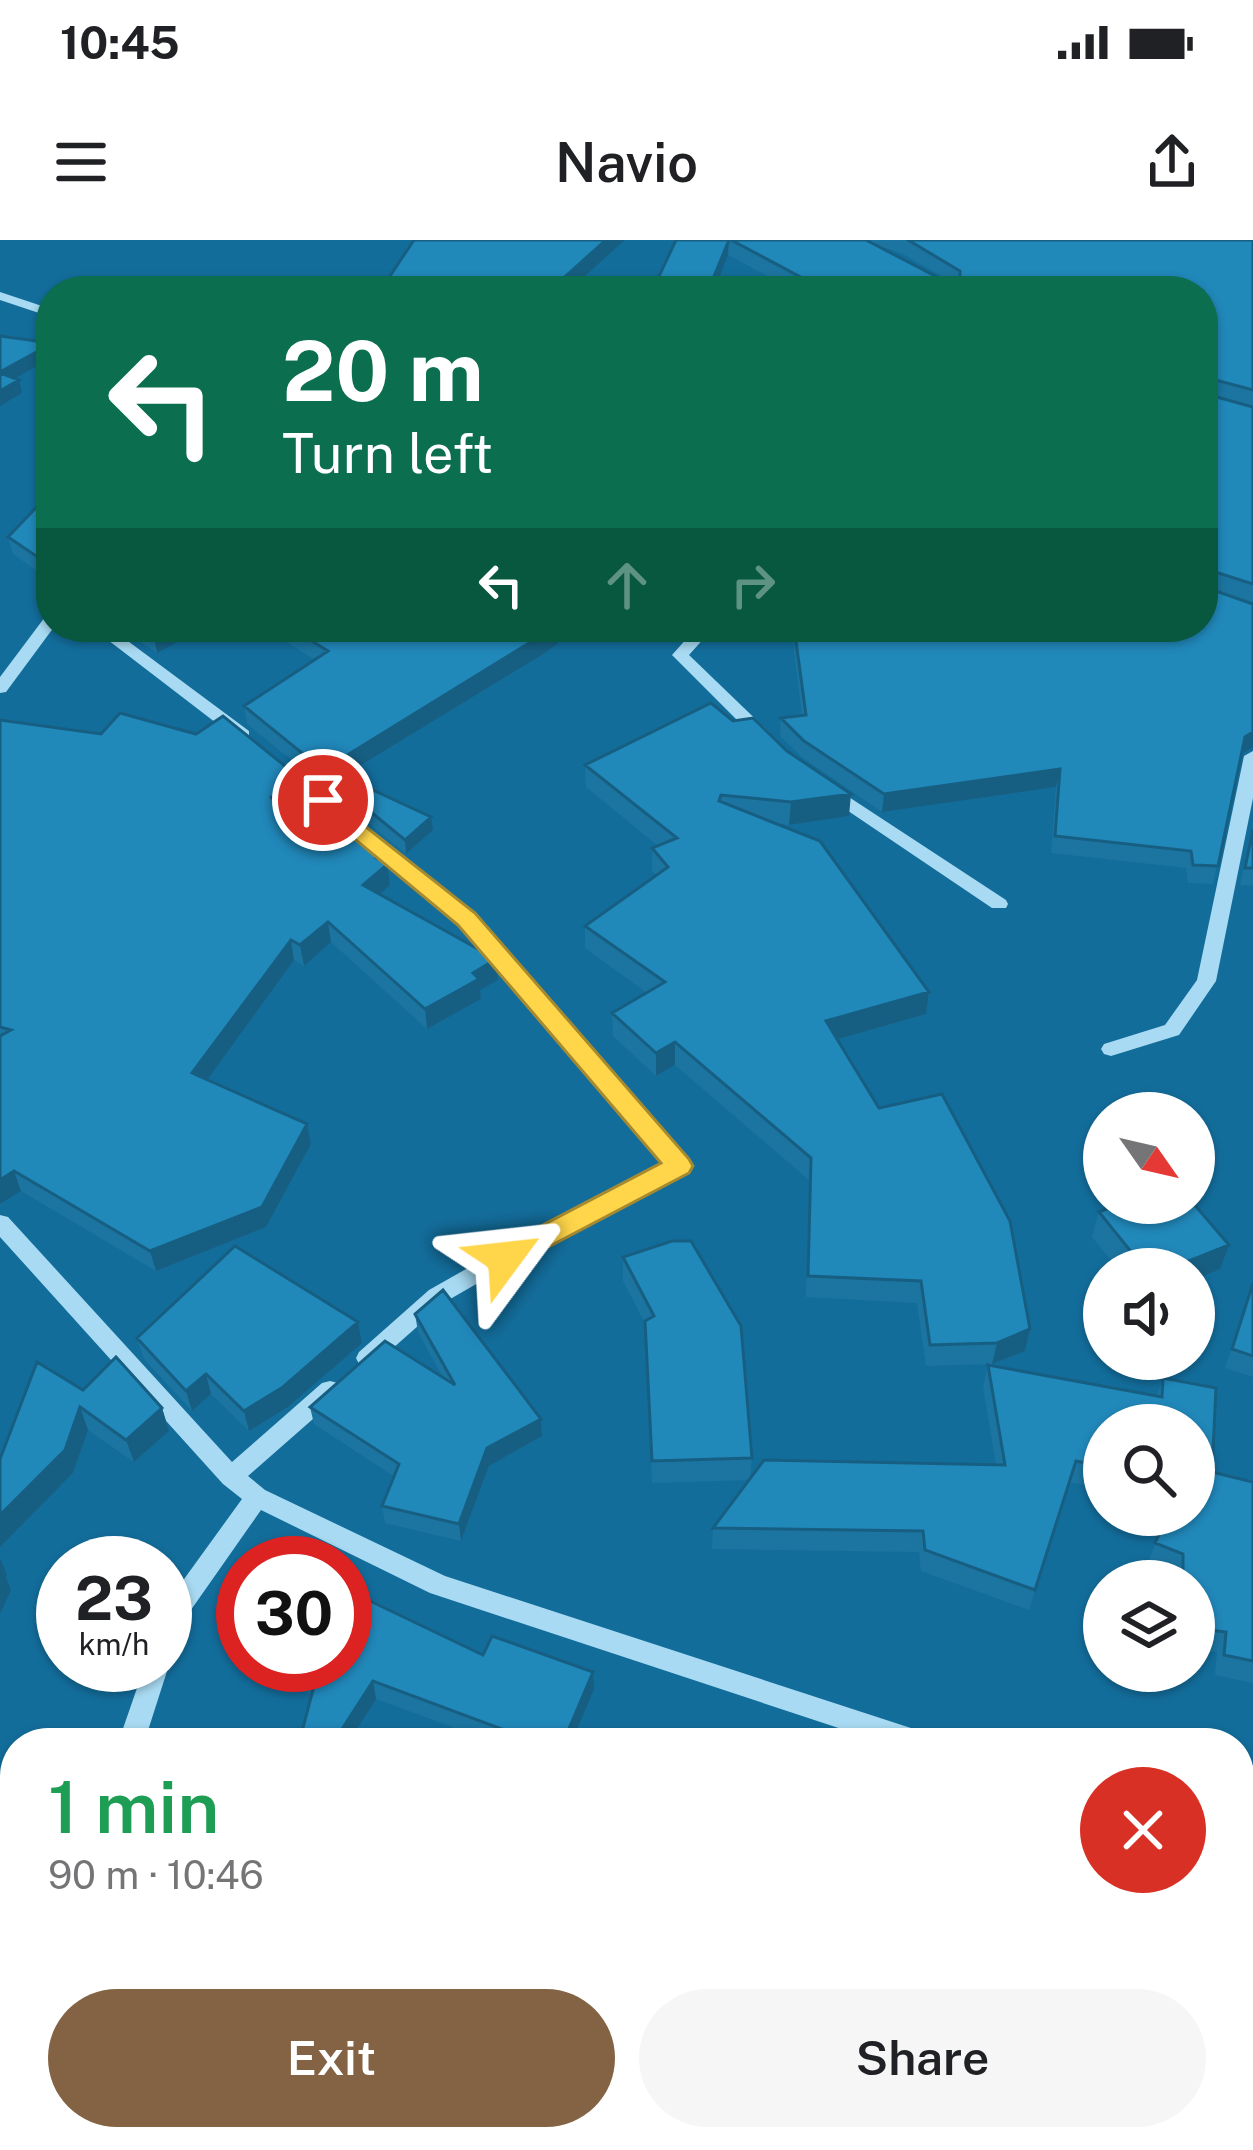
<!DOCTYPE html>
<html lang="en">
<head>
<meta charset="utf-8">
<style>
	:root { --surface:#fff; --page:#f6f6f6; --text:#202124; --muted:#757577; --accent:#846344 }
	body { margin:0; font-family:"Public Sans",sans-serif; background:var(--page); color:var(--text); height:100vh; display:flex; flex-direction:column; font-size:45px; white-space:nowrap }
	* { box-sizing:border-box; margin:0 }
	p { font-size:39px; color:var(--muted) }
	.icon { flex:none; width:66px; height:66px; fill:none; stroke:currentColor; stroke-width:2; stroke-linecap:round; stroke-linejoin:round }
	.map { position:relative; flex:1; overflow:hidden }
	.side { position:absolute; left:0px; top:1488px; width:1254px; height:423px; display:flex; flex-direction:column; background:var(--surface); border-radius:48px 48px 0 0; box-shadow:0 3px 9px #0004 }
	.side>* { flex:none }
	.banner { position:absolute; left:36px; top:36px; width:1182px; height:366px; border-radius:48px; box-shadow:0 3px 9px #0004; background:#0b6e4f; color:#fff; overflow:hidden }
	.needle { width:78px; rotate:124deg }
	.buttons { position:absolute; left:1083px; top:852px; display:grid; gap:24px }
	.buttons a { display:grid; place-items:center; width:132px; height:132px; border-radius:50%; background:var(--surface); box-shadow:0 3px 9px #0004; font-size:60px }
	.speed { position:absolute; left:36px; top:1296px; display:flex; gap:24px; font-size:60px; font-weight:700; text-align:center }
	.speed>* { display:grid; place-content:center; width:156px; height:156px; border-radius:50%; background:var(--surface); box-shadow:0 3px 9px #0004; line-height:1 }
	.speed small { font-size:30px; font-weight:400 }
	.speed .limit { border:18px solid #d22; background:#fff; color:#111 }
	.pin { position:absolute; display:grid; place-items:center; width:102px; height:102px; color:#fff; margin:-51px; border:6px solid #fff; border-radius:50%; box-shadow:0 3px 12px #0007 }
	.me { position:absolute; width:132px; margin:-66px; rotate:60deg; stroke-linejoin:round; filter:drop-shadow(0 0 9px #0008) }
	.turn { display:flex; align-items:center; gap:42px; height:252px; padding:0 48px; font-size:54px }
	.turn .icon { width:156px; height:156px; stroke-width:2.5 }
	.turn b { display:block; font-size:84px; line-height:102px }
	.lanes { display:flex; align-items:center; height:114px; padding:0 48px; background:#0003; justify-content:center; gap:60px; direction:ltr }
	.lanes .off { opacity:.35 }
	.round { display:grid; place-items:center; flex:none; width:126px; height:126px; border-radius:63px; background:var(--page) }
	.headline { display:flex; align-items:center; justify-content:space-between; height:204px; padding:0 48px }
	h1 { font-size:72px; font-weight:600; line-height:90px; color:#1e9e55 }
	.cta { display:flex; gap:24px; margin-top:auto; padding:24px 48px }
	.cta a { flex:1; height:138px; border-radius:72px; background:var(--accent); color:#fff; font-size:48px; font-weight:600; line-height:138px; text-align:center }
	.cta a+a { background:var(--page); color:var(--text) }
	.status { display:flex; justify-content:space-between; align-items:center; height:84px; padding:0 60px; background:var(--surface); direction:ltr }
	.status svg { height:33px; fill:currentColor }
	header { display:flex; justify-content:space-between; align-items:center; height:156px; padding:0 48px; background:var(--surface); font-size:54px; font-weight:600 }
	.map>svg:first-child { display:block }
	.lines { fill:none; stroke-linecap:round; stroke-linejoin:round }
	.minor { fill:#a8dbf3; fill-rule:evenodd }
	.wall { fill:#1c75a0; fill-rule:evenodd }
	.shaded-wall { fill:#175f82 }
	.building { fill:#2188ba; stroke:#175f82; stroke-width:3 }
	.route { fill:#ffd54a; stroke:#a68a30; stroke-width:3 }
</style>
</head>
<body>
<div class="status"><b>10:45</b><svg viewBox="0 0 49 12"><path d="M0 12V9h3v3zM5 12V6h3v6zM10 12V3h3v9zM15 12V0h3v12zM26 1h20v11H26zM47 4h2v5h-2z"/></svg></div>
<header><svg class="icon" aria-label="menu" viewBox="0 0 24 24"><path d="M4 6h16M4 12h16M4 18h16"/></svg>Navio<svg class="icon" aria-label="share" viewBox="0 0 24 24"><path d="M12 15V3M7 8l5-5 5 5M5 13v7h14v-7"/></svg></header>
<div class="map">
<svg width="1253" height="1910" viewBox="0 0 1253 1910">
	<rect width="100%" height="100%" fill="#136d9b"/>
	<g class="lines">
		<!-- minor -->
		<path class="minor" d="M0,52L51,69V77L0,60Z
			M51,375V387H54L6,452L0,453V437L45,377Z
			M91,387H109L249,491V499H237Z
			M697,387H714L689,415L770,493V501H758L672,415Z
			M1253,511V558L1216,741L1179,795L1111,816L1104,814L1101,809L1104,804L1165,785L1197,740L1244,516Z
			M829,544L1006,660L1008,664L1006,668H992L823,554L820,550Z
			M365,589L474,675L689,926L686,932L579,985L445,1062L375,1124L367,1127L359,1124L356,1118L359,1112L429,1050L565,973L665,924L460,683L359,599L356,595Z
			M0,975L8,977L232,1222L322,1143L330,1141L338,1143L341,1150L338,1157L248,1236L265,1250L445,1336L920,1491L929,1495L933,1503H884L430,1353L261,1270L186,1377L174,1409L165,1412L166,1364L242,1259L223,1244L0,997Z
			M165,1417L169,1425L144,1503H118L145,1425H165Z
			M1239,1561L1253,1564V1590L1239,1587Z
			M15,1759C15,1779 21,1802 0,1811C0,1791 0,1768 15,1759Z"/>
	</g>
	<!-- wall -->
	<path class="wall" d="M676,0H1253V363L1241,514L1213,644L1188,643L1186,628L1051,613L1056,547L882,572L803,518L780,496L781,478L802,475L791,387H1203V51H795L728,15ZM876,5L901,13L945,38H939Z
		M51,252V341L13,314L8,297Z
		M119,387H205L157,413Z
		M263,387H579L545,413L325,547L247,484L244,466L315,420Z
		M0,480L301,539L303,551L386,609L390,645L379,654L496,719L498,740L480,750L481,759L427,789L331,702L304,726L294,720L207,840L307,884L311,904L266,987L156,1031L21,951L0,964Z
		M733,481L849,576L789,585L776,583L929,752L926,774L837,799L1025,1111L992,1124L926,1126L917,1063L806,1057L809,940L675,825L656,836L613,796L612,773L647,753L585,708V686L656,636L652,630V608L658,606L586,547L585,525Z
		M343,549L433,590L406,614L344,563Z
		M1253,581V646L1240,645Z
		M1099,972L1220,1029H1118L1092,997Z
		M672,1001H691L741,1086L752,1218L750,1239L764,1220L996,1224L983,1147L988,1125L1157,1156L1163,1138L1216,1148L1212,1232L1253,1242V1443L1215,1435L1217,1412L1194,1409V1341H1174V1335L1147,1324L1168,1275H1194V1185H1104V1249L1069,1242L1029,1370L921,1331L919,1312L712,1309L713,1288L749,1240L652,1243L645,1083L623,1041V1017Z
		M1253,1042V1137L1225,1128Z
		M415,1074L541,1179L542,1196L489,1226L461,1301L385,1283L382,1266L395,1237L314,1184L310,1167L443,1138L418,1092Z
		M358,1082L362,1103L288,1167L249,1191L211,1154L192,1171L144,1119L137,1098Z
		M83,1150L162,1168L169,1191L134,1222L88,1190L73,1233L0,1307V1219Z
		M483,1415L594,1450L574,1495L590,1503H496L376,1459L311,1455L266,1433L264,1425H345Z"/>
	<!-- shaded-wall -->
	<path class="shaded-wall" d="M606,0H625L568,51H549Z
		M729,0L728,15L714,51H708Z
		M51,104V118L3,145L0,132Z
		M19,140L22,153L0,166V151Z
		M170,387H205L157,413L154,396Z
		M555,387H579L545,413L325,547L323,530Z
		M1253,492V507L1240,515L1245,497Z
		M1060,529L1056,547L882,572L884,554Z
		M301,539L304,560L270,558Z
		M851,554L849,576L789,585L791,562Z
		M431,577L433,590L406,614L405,600Z
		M386,609L390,645L366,666L363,645L376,618Z
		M328,682L331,702L304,726L300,705Z
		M291,700L294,720L197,854L192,833Z
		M496,719L498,740L480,750L481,759L427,789L425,769L473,733Z
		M929,752L926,774L824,803L826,781Z
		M675,802V825L656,836V813Z
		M307,884L311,904L266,987L156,1031L150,1011Z
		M14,931L21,951L0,964V940Z
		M1229,1005L1220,1029L1194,1040V1029H1169Z
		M358,1082L362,1103L288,1167L249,1191L244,1171Z
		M1030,1089L1025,1111L992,1124L997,1103Z
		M206,1134L211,1154L192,1171L186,1151Z
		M80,1167L88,1190L73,1233L0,1307V1275Z
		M162,1168L169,1191L134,1222L126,1200Z
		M541,1179L542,1196L489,1226L461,1301L459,1284L487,1208Z
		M0,1318L7,1335L6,1338L11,1350L0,1374Z
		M593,1432L594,1450L571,1503L568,1491Z
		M373,1441L376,1459L348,1503H333Z
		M489,1896H493L492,1910H487Z"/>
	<!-- building -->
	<path class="building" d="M414,0H606L549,51H380Z
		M676,0H729L708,51H652Z
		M731,0H866L939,38H960V31L908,0H1253V150L1208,138L1203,142V51H827Z
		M0,96L51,103V104L0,132Z
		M0,133L19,140L0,151Z
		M1203,145L1206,154L1253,167V344L1209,330L1203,334Z
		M51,252V326L8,297Z
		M1203,338L1204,347L1253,364V492L1245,497L1218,626L1193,625L1191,611L1055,596L1060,529L884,554L804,501L781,478L806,475L794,387H1203Z
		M141,387H170L154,396Z
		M289,387H555L323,530L244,466L328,411Z
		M711,463L733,481L753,478L787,511L851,554L791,562L721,555L719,561L820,601L929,752L826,781L879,868L942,854L1010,981L1030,1089L997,1103L930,1105L921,1041L808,1036L811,918L675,802L656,813L612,773L665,742L585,686L668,627L652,608L677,598L585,525Z
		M120,473L196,494L223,476L301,539L270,558L313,549L386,609L376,618L388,624L363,645L496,719L473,733L479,739L425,769L328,682L300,705L291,700L192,833L307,884L262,967L150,1011L14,931L0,940V796L11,790L0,787V480L101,494Z
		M362,545L431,577L405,600L343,549Z
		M1253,589V628H1245Z
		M1121,963H1193L1229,1005L1169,1029H1145L1099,972Z
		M672,1001H691L741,1086L752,1218L652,1221L645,1081L654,1076L623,1017Z
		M235,1006L358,1082L283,1147L244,1171L206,1134L186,1151L137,1098Z
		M1253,1043V1116L1232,1109Z
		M443,1050L541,1179L487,1208L459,1284L382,1266L399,1224L310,1167L385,1101L455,1145L415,1074Z
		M116,1117L162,1168L126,1200L80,1167L65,1210L0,1275V1219L37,1122L83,1150Z
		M988,1125L1162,1157L1163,1138L1216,1148L1212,1232L1253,1242V1421L1224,1415L1226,1392L1194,1388V1341H1183V1314L1155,1303L1168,1275H1194V1185H1104V1227L1076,1221L1035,1350L925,1310L923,1291L713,1288L764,1220L1005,1225Z
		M345,1349L483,1415L492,1396L593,1432L568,1491L590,1503H539L373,1441L333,1503H299L315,1442L280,1425H345Z
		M298,1896H489L487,1910H295Z
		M715,1896H793L786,1910H707Z
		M1149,1898L1163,1900L1175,1910H1123L1125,1906Z"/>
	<!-- route -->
	<path class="route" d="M323,553L475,673L689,919L693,926L689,933L514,1025H495L491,1018L495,1010L661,923L458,685L315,566L311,560Z"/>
</svg>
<div class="buttons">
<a><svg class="needle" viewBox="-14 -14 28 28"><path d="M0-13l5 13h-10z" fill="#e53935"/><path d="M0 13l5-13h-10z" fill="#757577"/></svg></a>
<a><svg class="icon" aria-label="sound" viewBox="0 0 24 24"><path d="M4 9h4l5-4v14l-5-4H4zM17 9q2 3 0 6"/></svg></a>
<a><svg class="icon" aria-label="search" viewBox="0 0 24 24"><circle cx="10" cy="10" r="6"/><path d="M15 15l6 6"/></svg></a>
<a><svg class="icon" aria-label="layers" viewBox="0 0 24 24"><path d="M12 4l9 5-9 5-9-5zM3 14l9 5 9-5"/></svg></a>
</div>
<div class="speed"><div>23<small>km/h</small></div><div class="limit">30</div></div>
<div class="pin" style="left:323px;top:560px;background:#d93025"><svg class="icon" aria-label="arrive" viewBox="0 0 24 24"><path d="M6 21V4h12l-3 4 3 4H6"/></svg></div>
<svg class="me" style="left:505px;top:1018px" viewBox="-20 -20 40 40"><path d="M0-17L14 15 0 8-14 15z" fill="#ffd54a" stroke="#fff" stroke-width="4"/></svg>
<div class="banner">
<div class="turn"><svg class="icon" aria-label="left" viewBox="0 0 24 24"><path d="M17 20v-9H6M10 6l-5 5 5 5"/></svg><div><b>20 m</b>Turn left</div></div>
<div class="lanes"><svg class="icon" aria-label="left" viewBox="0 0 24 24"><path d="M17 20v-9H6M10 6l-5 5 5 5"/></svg><svg class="icon off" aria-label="ahead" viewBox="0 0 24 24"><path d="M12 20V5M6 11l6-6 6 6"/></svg><svg class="icon off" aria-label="right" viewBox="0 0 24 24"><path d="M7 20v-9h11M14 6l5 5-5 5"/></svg></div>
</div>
<section class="side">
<div class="headline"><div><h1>1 min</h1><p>90 m · 10:46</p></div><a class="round" style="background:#d93025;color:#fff"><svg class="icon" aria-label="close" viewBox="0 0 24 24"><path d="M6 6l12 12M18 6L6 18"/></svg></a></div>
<div class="cta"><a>Exit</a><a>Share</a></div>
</section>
</div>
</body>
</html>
